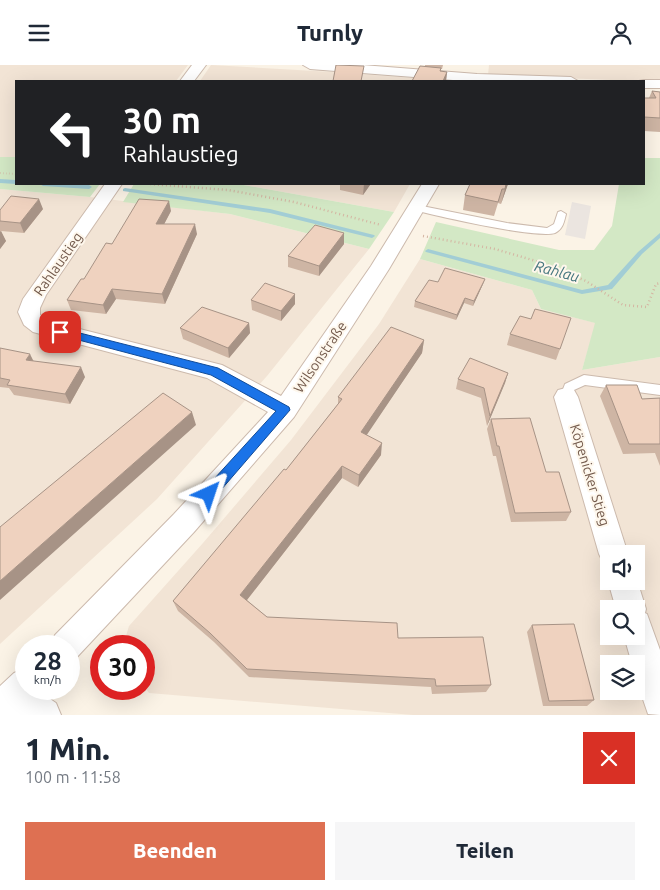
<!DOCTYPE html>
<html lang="de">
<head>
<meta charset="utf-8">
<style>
	:root { --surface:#fff; --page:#f6f6f7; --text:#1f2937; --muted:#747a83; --accent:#de7052 }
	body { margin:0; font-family:Ubuntu,sans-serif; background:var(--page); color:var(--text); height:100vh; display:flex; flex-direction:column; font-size:19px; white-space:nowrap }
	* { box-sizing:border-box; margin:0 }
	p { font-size:16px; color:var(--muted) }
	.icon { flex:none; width:28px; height:28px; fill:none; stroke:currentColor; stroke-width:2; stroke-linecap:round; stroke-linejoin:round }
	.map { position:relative; height:650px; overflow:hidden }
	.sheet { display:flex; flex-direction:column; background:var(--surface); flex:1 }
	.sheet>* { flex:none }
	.hud { position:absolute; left:15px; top:15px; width:630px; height:105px; border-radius:0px; box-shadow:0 5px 20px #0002; background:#202124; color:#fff; overflow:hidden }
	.controls { position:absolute; left:600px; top:480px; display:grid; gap:10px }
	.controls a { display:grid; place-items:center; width:45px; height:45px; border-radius:0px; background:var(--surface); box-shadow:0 5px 20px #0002; font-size:25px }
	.speed { position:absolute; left:15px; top:570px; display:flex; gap:10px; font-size:25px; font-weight:700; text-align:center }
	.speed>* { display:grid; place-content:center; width:65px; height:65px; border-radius:50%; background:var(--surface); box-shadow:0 5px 20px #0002; line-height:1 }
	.speed small { font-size:12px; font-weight:400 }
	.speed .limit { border:8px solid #d22; background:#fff; color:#111 }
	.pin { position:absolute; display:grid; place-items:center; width:42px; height:42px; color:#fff; margin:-21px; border-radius:10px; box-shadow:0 2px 8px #0006 }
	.me { position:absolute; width:55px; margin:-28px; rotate:42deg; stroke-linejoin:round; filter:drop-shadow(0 0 4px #0008) }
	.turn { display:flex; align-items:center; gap:18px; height:105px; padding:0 25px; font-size:22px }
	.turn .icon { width:65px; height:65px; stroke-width:2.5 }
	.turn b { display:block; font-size:35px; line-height:42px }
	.round { display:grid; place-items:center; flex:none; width:52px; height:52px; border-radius:0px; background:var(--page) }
	.summary { display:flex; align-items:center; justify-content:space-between; height:85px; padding:0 25px }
	h1 { font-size:30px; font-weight:800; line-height:38px }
	.action { display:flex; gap:10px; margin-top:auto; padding:10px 25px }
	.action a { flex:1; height:58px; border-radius:0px; background:var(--accent); color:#fff; font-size:20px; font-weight:800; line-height:58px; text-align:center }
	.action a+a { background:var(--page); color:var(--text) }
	header { display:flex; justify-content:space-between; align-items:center; height:65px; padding:0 25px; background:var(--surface); font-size:22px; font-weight:800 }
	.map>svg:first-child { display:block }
	.residential { fill:#f2e4d5; fill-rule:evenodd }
	.industrial { fill:#ebe5e0 }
	.green { fill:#d3e8c5 }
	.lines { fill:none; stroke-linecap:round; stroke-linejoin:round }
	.stream { fill:#a2cdd5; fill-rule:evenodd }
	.lane-casing { stroke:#ccbaad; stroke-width:2 }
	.street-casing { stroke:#ccbaad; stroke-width:2 }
	.path-far1 { stroke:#d4b5a2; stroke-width:2; stroke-dasharray:0.5 2.5; stroke-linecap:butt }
	.path { stroke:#d4b5a2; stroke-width:2.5; stroke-dasharray:1 3; stroke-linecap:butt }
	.lane { fill:#fff; fill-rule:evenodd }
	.street { fill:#fff; fill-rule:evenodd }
	.wall { fill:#ceb5a4 }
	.shaded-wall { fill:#a79386 }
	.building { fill:#efd2bf; stroke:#a79386 }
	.route { fill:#1a73e8; stroke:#114b97 }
	.labels { text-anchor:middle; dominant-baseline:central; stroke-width:4; stroke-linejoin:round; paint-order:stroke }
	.street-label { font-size:14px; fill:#735a4c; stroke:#fef7ec }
	.water-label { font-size:15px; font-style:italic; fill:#44757e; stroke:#fef7ec }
</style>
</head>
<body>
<header><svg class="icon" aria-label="menu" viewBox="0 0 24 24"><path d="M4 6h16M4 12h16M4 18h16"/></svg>Turnly<svg class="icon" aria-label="person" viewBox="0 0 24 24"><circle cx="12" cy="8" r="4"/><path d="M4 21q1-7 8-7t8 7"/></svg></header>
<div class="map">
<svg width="660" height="650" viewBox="0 0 660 650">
	<rect width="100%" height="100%" fill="#fbf3e6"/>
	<!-- residential -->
	<path class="residential" d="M0,0H188L176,16H16V92H0Z
		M211,0L332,7L453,16H200Z
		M489,0H660V17L488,10Z
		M238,119H410L394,147Z
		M0,124L90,132L230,149L369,184L267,311L157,434L0,579Z
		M420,194L532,225L541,244L596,258L582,305L660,292V650H413L149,628L144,621V581H123L129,561L203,478L291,375L379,259ZM609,489H636V516H609ZM609,544H636V571H609ZM609,599H636V626H609Z"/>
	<!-- industrial -->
	<path class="industrial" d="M572,137L591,141L585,174L565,170Z"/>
	<!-- green -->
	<path class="green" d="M0,92H16V119H100L90,132L0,124Z
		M644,93H660V292L582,305L595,258L541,244L532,225L420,194L436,157L559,185H594L612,161L619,119H644Z
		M134,119H238L394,147L369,184L230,149L123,137Z"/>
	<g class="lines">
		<!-- stream -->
		<path class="stream" d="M0,114L16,115V119L0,118Z
			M40,119L89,120L92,122L89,124L43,121Z
			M125,123L270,144L374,170L375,171L372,173L270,148L123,126V124Z
			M660,168V173L642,189L612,224L582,229L426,187L425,186L428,184L582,225L608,220L638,187Z"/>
		<defs>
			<path id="lane" d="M417,140L507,158L547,163L554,159L558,147L561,146L566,149C564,157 563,164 555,168C537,174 437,151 414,145L412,143Z
				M584,310L660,320V330L585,320L574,325L570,335H562L560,332L565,319Z"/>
			<path id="street" d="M192,0H206L194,16H180Z
				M303,0H362L477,9L571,12L578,16H466L310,4Z
				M644,15H660V23H644V16H639Z
				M105,119H122L46,230L40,243V250L48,256L222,300L281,331L371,201L422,119H439L389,204L294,352L194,467L77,592L69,596V581H50L55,570L174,449L268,347L207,313L33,267L24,260L18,247L23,234Z
				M566,323L574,325L578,332L628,489H609V501L604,499L599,489L554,332L558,325Z
				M636,512L646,544L645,548L647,549L660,585V650L648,649L636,614V599H632L624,571H636V544H616L608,516L609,514V516H636Z
				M26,603V624H41L40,627L56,638L61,650H0V621L14,608Z"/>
		</defs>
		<!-- lane casing -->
		<use href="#lane" class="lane-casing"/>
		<!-- street casing -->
		<use href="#street" class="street-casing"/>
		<!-- path-far1 -->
		<path class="path-far1" d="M0,108L16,109"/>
		<!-- path -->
		<path class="path" d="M150,119L228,125L294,137L381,160
			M423,171L495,184L546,199L586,216L623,240L647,242L656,219L660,218"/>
		<!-- lane -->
		<use href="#lane" class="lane"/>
		<!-- street -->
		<use href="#street" class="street"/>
	</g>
	<!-- wall -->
	<path class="wall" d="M425,0H443L442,4H441V6L447,7L446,16H412L425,1Z
		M652,26L660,27V67L644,66V33H649Z
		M340,119H370V120L363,130L340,125Z
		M470,119H508L501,139L498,138L494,151L463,145L465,130Z
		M43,144L24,168L1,166L6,176L0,184V145Z
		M171,146L164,159L197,169L165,239L116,234L106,249L71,245L67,235L84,214Z
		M344,168V179L319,211L288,202V191Z
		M485,214L483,219L473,241L464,238L456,255L414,242L415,236L438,217Z
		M295,229V239L281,256L252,245L251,235Z
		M249,258L250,268L229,293L183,274L180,263Z
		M510,269L560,284L556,295L507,280Z
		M424,275L422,288L366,370L381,390L358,422L342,413L247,535L267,552L398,573L491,620L486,627L432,629L431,622L249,612L214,577L178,546L173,536L286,405L338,339V332Z
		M0,283L34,296L85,312L70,339L14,330L9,323L0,322Z
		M508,308L505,318L487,361L481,333L456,324L458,314Z
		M606,320L642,334L660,333V401L655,388L623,389L600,331Z
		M491,354L546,407L571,447L566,456L511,457L496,391H493L487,364Z
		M532,560L594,635L587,641H543L527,567Z"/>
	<!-- shaded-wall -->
	<path class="shaded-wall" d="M447,7L446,16H443Z
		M364,119H370V120L363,130Z
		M506,119H508L501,139L505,124Z
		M39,134L43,144L24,168L20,158Z
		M169,136L171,146L159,169L156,159Z
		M195,159L197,169L165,239L162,229Z
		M1,166L6,176L0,184V167Z
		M344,168V179L319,211V201Z
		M485,214L483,219L473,241L474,236Z
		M112,224L116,234L106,249L103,240Z
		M295,229V239L281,256V246Z
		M465,233L464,238L456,255L457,250Z
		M249,258L250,268L229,293L228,283Z
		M424,275L422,288L360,380L361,367Z
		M30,289L35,299L26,295Z
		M81,302L85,312L70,339L65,329Z
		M508,308L505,318L487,361L490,351Z
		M192,347L196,360L0,535V516Z
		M382,378L381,390L358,422L359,410Z
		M342,401V413L243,540L240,530Z"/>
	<!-- building -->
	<path class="building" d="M336,0L364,1L361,16H333Z
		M420,1L441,3L440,6L447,7L443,16H412Z
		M652,26L660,27V53L644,52V33H656Z
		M470,119H506L505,124H502L498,137L465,130Z
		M11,131L39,134L20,158L0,156V145Z
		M139,134L169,136L156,159H195L162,229L112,224L103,240L67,235L81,214H84L106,178L112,179Z
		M315,160L344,168L319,201L288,191Z
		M445,203L485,214L474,236L465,233L457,250L415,236L429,215L438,217Z
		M265,218L295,229L281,246L251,235Z
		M202,242L249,258L228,283L180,263Z
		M535,244L571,253L560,284L510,269L520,251L531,254Z
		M391,262L424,275L361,367L382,378L359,410L342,401L240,530L267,552L397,558L398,573L483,572L491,620L436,621L435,614L247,604L210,568L173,536L284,404L286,405L342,334L338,332Z
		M0,283L30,289L26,295L81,302L65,329L7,320L10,315L0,313Z
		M470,293L508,308L490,351L484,323L458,314Z
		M606,320H637L642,334L660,333V379H629Z
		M163,328L192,347L0,516V462Z
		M530,353L546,407H559L571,447L515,448L499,381H497L491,354Z
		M574,559L594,635L549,636L532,560Z"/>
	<!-- route -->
	<path class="route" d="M60,263L218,303L289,342L290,345L214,433L209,435L204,433L203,429L204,425L276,346L211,310L56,269L55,267Z"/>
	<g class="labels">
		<!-- street labels -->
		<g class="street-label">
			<text transform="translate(58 199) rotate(-55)">Rahlaustieg</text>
			<text transform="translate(320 292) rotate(-56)">Wilsonstraße</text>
			<text transform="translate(590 410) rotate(73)">Köpenicker Stieg</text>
		</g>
		<!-- water labels -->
		<g class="water-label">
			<text transform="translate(557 206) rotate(15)">Rahlau</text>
		</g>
	</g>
</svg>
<div class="controls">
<a><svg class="icon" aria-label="sound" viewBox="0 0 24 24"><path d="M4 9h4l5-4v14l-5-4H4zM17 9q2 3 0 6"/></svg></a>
<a><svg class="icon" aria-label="search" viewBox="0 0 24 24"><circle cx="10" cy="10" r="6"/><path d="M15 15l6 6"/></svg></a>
<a><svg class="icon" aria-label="layers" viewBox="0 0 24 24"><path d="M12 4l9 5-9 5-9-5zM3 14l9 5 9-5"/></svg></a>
</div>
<div class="speed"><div>28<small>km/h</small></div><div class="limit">30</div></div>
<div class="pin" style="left:60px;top:267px;background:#d93025"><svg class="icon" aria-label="arrive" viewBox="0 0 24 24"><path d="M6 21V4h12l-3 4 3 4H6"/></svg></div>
<svg class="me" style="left:209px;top:429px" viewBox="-20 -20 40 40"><path d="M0-17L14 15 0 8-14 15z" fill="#1a73e8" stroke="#fff" stroke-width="4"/></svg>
<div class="hud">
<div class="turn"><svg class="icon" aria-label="left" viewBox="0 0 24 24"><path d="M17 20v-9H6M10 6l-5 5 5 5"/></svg><div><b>30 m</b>Rahlaustieg</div></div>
</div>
</div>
<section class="sheet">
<div class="summary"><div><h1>1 Min.</h1><p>100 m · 11:58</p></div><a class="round" style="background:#d93025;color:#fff"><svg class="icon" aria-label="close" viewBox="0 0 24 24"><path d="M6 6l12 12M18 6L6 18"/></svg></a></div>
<div class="action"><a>Beenden</a><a>Teilen</a></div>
</section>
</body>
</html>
